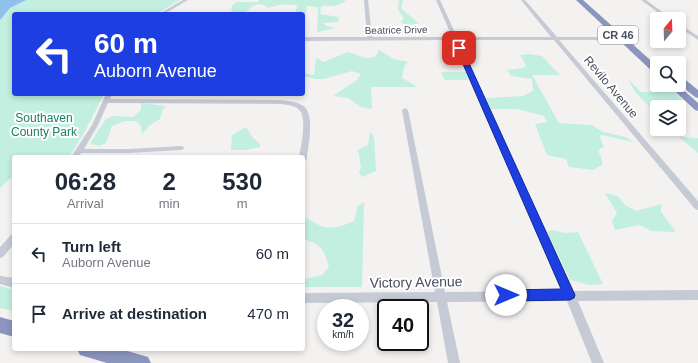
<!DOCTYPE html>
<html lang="en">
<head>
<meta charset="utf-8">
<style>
	:root { --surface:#fff; --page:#f6f6f7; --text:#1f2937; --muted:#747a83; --line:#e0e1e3 }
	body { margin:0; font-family:Arial,sans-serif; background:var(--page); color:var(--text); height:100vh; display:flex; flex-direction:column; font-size:15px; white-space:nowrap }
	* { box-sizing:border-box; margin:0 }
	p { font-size:13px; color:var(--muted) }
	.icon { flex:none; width:22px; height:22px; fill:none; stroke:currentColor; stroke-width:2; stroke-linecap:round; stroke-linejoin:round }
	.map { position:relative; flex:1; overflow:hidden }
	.details { position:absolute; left:12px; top:155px; width:293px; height:196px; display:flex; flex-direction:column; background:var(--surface); border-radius:4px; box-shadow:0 2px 6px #0003 }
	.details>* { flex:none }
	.guide { position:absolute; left:12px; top:12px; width:293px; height:84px; border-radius:4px; box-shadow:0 2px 6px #0003; background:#1d3fe2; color:#fff; overflow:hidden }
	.needle { width:26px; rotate:19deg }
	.tools { position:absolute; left:650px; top:12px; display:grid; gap:8px }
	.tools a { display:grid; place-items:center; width:36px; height:36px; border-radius:4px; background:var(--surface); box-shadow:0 2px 6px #0003; font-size:20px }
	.speed { position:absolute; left:317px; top:299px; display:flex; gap:8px; font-size:20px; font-weight:700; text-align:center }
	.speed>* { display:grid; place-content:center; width:52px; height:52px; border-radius:50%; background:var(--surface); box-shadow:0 2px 6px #0003; line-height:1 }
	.speed small { font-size:10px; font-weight:400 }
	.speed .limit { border:2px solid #111; border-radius:6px; background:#fff; color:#111 }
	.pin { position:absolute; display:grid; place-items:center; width:34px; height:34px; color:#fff; margin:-17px; border-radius:8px; box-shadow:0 2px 6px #0006 }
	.me { position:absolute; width:44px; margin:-22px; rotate:90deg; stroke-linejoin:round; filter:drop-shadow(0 0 3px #0008) }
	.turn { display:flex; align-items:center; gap:14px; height:84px; padding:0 16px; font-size:18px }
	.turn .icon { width:52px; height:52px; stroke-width:2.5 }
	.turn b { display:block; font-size:28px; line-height:34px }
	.eta { display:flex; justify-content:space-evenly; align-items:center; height:68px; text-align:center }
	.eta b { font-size:24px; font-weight:700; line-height:28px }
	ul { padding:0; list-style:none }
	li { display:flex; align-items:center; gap:12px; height:60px; padding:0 16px; border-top:1px solid var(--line) }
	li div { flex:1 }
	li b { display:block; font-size:15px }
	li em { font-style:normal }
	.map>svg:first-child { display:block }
	.green { fill:#c2efdf }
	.water { fill:#90c0eb }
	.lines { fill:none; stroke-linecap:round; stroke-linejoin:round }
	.minor { fill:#c6cad5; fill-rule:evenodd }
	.highway { fill:#8b96bf; fill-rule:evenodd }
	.route { fill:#1d3fe2; stroke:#132993 }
	.labels { text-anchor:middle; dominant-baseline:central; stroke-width:4; stroke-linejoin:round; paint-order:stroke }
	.far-street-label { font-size:10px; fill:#494f5f; stroke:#fff }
	.shield { fill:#fff; stroke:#80848f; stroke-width:1 }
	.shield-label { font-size:11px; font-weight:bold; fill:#494f5f }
	.street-label { font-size:12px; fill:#494f5f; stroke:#fff }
	.park-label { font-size:12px; fill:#198168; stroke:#fff }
	.near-street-label { font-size:14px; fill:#494f5f; stroke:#fff }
</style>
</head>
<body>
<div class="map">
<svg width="698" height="363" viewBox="0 0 698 363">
	<rect width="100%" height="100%" fill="#f4f2f1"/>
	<!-- green -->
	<path class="green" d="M0,0H180L156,14H14V94H104L84,133L69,157H14V175L0,188Z
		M259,0H346C339,7 330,6 321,6L320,14L339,17L338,22L323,23L326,26L336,28L317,32L318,7L307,6L305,19L303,20V14H289L296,11L297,5C286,4 278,4 268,8C260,1 252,5 246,12V14H231L232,6L236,2H258Z
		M399,0H403L401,8L419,24L405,25L401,22L404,19L398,9Z
		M379,50L394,59L408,62L404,67L402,78L418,87H371L372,109L361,107L348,98L333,96L357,80L361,74L352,71L324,79H316L303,76V73L314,75L316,58L323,62L348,52L365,58L375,57Z
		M529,54L542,56L560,75H532L559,123L592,125L603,132L626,137L633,142L601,135L600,138L604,147L598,150L602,160V165L593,170L569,167L566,159L547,155L535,124L547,122L544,116L517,109H491L486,98L523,96L533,91L532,79L511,76L507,70L523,68L526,65L520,55Z
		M441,72H466L468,80H445Z
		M628,79L641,92H674L686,103H653L657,114L635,92Z
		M141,103L166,106L163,109L160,119L150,125L142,134L141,126L137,121H125L112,126L106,143L99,146L90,143L106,119L113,116L133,117L141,110Z
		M246,127L253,138L260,144V147L246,150H231L232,135Z
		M370,131L374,137L376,171L362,177L359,173L361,166L358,150L368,145Z
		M679,137L698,138V153Z
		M605,193L618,196L625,205L636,211L661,204V212L676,232L652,231L639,225L615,230L612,221L617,213Z
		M364,202L362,287H303L305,279L322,275L329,267C324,250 322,244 303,239V217C309,219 312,221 317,224C328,231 343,226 354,221L358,206Z
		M553,230L564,233L578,232L603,284L590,285L570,280L547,232Z
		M0,286L14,290V311L0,308Z"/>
	<!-- water -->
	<path class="water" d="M0,0H26L10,8L0,20Z"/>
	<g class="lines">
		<!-- minor -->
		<path class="minor" d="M183,0H188L164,14H159Z
			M364,0H368L372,37H452L436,0H440L457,37H551L521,0H525L557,37H611V39L609,40H559L698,201V210L695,209L554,40H458L573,291L698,290V300L578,301L604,363H592L567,301L447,302L460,363H448L437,302L303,303V293L435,292L402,110L405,108L408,110L445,292L563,291L453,40L303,41V37H367Z
			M641,0H646L672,19H667Z
			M679,24L698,36V40L679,27Z
			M106,94H112L110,99L280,100C287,101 295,101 302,105C316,113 308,145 307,159L303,162V157H299C301,146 307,119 300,111C296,105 287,105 280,104L108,103L98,125L84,149H129L181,146L185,148L181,150L129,153H81L79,157H71L92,125Z
			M14,234V244L3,257L0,258V247L11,235Z
			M0,276L14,278V288L0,284Z"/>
		<!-- highway -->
		<path class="highway" d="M576,0H583L657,66V74L654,73Z
			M679,76L682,77L698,90V98L695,97L679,84Z
			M668,85H678L698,103V111L695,110Z
			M0,317L14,321V337L0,333Z
			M77,349H121L148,357L151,363H107L80,355Z"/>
	</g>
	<!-- route -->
	<path class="route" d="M456,46L462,48L575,295L574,298L570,300L506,301L501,299L500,295L501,291L506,290L561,289L456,48Z"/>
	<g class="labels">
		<!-- far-street labels -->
		<g class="far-street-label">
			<text transform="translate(396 30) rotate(-1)">Beatrice Drive</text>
		</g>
		<!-- shield labels -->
		<rect class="shield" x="598" y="26" width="40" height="18" rx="3"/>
		<g class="shield-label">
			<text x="618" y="35">CR 46</text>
		</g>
		<!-- street labels -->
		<g class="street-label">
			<text transform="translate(611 87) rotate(50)">Revilo Avenue</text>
		</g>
		<!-- park labels -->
		<g class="park-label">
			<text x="44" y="118">Southaven<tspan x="44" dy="14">County Park</tspan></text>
		</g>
		<!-- near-street labels -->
		<g class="near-street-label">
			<text transform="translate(416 282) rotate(-1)">Victory Avenue</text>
		</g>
	</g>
</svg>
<div class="tools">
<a><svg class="needle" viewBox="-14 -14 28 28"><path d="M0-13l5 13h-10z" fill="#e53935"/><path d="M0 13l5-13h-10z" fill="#747a83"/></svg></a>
<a><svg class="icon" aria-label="search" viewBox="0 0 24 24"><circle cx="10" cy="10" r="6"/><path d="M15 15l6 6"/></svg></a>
<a><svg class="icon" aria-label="layers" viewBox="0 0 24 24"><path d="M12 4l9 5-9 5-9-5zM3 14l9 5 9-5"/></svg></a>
</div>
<div class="speed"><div>32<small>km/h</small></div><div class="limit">40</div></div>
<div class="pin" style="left:459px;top:48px;background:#d93025"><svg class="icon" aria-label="arrive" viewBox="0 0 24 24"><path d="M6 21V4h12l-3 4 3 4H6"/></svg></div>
<svg class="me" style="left:506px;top:295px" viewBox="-20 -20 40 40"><circle r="19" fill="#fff"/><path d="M0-13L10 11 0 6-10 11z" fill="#1d3fe2"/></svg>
<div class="guide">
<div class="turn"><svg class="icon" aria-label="left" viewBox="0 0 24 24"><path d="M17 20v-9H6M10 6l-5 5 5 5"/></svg><div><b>60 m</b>Auborn Avenue</div></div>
</div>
<section class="details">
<div class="eta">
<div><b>06:28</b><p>Arrival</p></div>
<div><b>2</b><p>min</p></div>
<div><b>530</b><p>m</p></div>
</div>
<ul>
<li><svg class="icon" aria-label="left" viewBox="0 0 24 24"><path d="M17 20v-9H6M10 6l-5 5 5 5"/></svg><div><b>Turn left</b><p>Auborn Avenue</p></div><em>60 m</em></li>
<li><svg class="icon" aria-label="arrive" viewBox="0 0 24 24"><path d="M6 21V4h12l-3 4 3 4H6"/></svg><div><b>Arrive at destination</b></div><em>470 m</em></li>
</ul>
</section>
</div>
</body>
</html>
